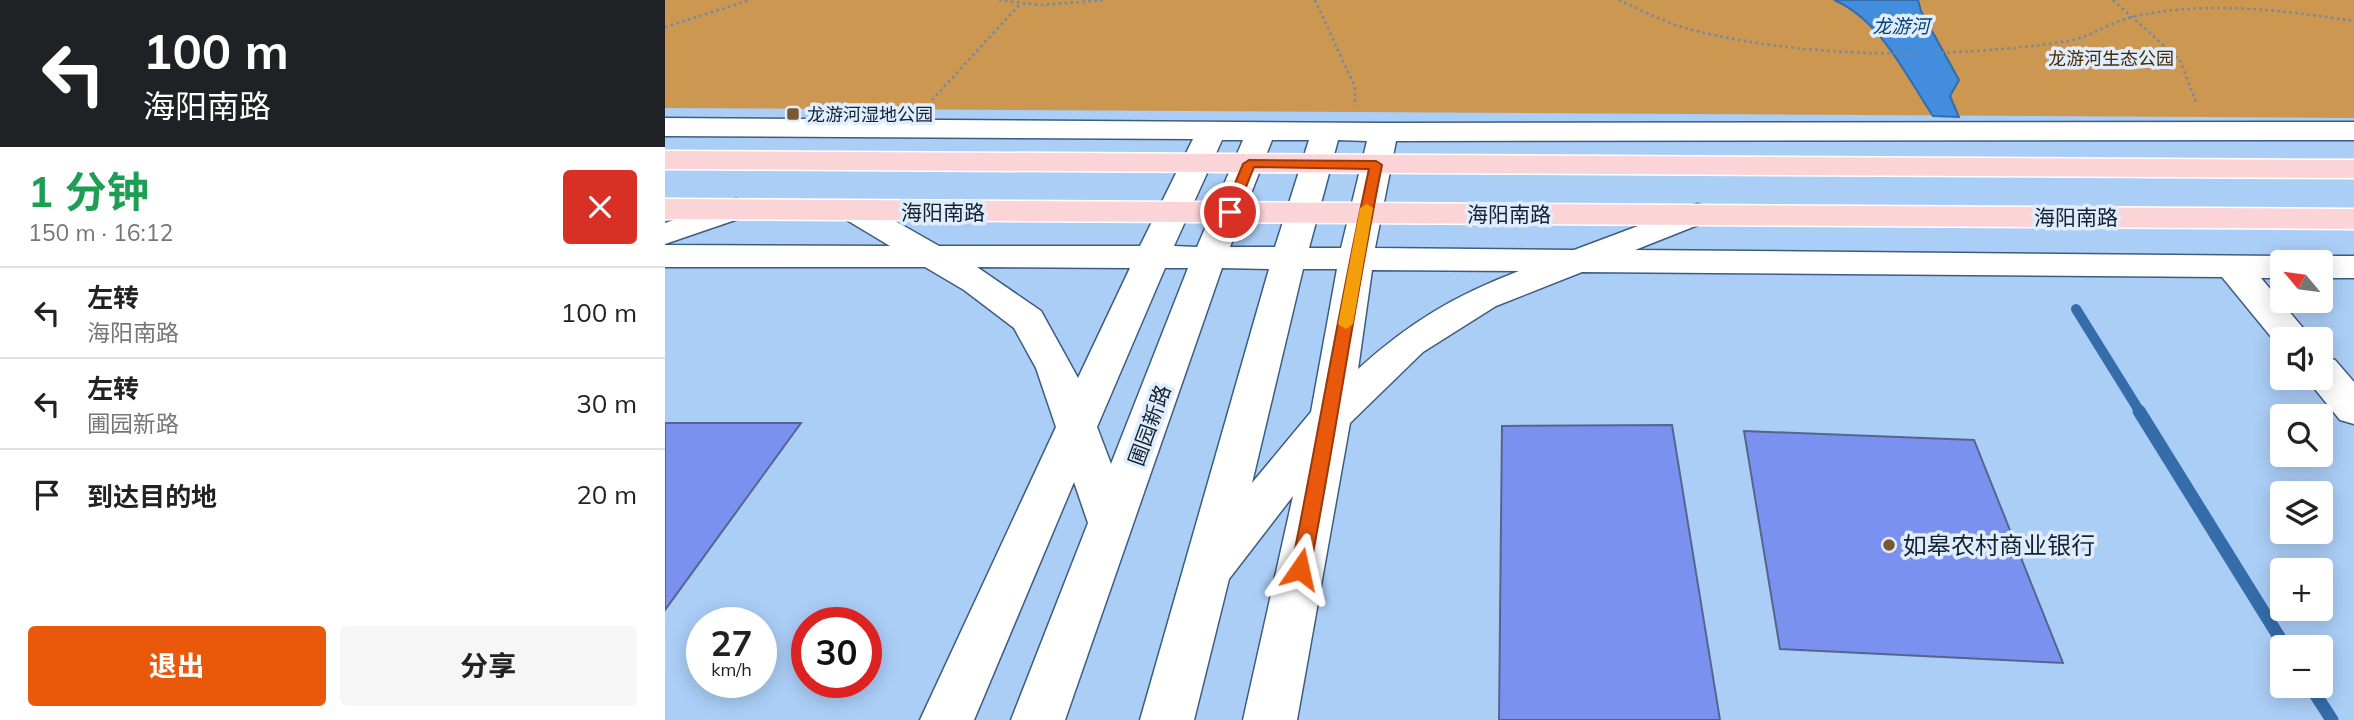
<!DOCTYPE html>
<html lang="zh">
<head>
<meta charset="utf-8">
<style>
	:root { --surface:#fff; --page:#f6f6f6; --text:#222; --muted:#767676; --line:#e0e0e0; --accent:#ea580c }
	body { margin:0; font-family:Mulish,"Noto Sans SC",sans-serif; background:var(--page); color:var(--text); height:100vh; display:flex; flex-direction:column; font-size:26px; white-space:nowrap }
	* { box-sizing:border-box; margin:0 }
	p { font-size:23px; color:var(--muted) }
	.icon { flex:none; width:38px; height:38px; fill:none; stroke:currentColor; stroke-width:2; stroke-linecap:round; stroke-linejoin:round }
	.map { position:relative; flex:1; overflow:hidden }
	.drawer { display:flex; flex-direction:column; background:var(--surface); width:665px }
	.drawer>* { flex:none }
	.top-card { background:#202124; color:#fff; overflow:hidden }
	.needle { width:46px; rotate:299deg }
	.controls { position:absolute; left:1605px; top:250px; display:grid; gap:14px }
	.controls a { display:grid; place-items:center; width:63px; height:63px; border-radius:7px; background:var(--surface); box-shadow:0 4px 18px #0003; font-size:35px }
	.speed { position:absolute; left:21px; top:607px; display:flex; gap:14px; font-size:35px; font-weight:700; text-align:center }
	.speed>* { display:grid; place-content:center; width:91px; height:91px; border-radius:50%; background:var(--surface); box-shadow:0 4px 18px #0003; line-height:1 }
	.speed small { font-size:18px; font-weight:400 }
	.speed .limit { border:10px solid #d22; background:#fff; color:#111 }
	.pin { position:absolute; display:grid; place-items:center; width:60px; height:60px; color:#fff; margin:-30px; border:4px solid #fff; border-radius:50%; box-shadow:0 2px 7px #0007 }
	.me { position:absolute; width:77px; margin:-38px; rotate:11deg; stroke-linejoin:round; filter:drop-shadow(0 0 5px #0008) }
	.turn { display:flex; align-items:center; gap:24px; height:147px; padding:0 28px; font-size:32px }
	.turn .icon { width:91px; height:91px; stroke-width:2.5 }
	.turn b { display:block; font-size:49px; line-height:60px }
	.round { display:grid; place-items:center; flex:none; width:74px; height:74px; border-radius:7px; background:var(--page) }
	.headline { display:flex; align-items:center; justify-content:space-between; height:119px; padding:0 28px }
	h1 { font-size:42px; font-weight:700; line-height:52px; color:#1e9e55 }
	.primary-button { display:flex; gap:14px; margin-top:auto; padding:14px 28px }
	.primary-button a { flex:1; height:80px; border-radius:7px; background:var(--accent); color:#fff; font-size:28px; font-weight:700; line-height:80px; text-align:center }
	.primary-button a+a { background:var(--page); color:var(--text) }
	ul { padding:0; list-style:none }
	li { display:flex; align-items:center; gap:21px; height:91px; padding:0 28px; border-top:2px solid var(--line) }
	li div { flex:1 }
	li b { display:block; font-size:26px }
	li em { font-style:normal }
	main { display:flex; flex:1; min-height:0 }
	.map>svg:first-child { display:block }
	.green { fill:#cc9751 }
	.water { fill:#428dde; stroke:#346daa; stroke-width:2 }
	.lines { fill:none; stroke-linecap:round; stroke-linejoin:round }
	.stream-far1 { stroke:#346daa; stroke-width:10 }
	.stream { stroke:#346daa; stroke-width:13 }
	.building { fill:#7b91f0; stroke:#58648e; stroke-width:2 }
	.minor-casing { stroke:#3d5d80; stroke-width:3 }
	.major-casing { stroke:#fff; stroke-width:3 }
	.path { stroke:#708aa9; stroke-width:2.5; stroke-dasharray:2.5 3.5; stroke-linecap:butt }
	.minor { fill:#fff; fill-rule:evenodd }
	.major { fill:#fbd4d8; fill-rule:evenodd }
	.route { fill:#ea580c; stroke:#983908; stroke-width:2 }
	.slow { fill:#f59e0b }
	.poi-dot { fill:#79592f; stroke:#dfedfe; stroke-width:2.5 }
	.labels { text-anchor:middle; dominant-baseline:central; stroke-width:7; stroke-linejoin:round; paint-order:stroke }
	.far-park-label { font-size:18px; fill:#472b00; stroke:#dfedfe }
	.far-poi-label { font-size:18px; fill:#152232; stroke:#dfedfe; text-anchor:start }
	.far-water-label { font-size:19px; font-style:italic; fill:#0a4174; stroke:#dfedfe }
	.street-label { font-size:21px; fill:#152232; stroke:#dfedfe }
	.near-poi-label { font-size:24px; fill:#152232; stroke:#dfedfe; text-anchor:start }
</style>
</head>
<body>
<main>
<section class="drawer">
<div class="top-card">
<div class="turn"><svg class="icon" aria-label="left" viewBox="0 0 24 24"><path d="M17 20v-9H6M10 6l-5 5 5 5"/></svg><div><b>100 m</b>海阳南路</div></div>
</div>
<div class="headline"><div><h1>1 分钟</h1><p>150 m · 16:12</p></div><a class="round" style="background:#d93025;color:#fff"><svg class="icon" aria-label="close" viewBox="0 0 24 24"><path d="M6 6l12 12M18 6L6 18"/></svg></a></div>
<ul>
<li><svg class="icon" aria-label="left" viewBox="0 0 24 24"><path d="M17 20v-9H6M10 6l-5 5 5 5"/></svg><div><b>左转</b><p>海阳南路</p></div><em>100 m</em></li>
<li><svg class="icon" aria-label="left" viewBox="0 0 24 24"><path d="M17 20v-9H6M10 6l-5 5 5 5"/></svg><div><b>左转</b><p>圃园新路</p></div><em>30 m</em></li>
<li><svg class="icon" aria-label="arrive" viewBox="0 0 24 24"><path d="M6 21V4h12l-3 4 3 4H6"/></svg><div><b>到达目的地</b></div><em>20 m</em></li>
</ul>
<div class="primary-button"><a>退出</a><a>分享</a></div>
</section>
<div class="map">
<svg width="1689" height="720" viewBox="0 0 1689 720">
	<rect width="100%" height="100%" fill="#abcef7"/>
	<!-- green -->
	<path class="green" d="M0,0H1689V118L0,108Z"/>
	<!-- water -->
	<path class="water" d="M1169,0H1253L1256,11L1294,80L1285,96L1294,117L1268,116C1241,76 1216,20 1169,0Z"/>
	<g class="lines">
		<!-- stream-far1 -->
		<path class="stream-far1" d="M1411,309L1475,412"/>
		<!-- stream -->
		<path class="stream" d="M1474,411L1621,648
			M1645,686L1667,720"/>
	</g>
	<!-- building -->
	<path class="building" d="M0,423H136L0,610Z
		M1007,425L1055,720H834L837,426Z
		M1079,431L1309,440L1398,663L1115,649Z"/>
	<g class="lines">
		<defs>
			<path id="minor" d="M0,118L718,123L1689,122V140L731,141L710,248L909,250L1032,204L1043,207L1048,214L1043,221L970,250L1617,256L1629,259L1631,262H1617V278H1596L1648,340H1617L1616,349L1557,277L917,272L831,306L758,352L685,423L632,720H578L628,496L564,579L529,720H475L604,269L557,268L400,720H346L423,523L409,482L309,720H255L391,427L371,368L349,328L299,290L260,267H0V245L225,246L180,219L175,212L180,205L191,202L202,205L274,246H475L528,139L0,136ZM557,140H578L532,247L509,246ZM607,140H644L610,247H565ZM673,140L702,141L676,248H644ZM312,267L465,268L413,378L376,311ZM500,268H523L446,464L432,427ZM638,269H672L646,412L587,483ZM707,270L854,271C789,296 745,322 693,369Z
				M71,199L82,202L87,209L82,216L0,244V223Z
				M1656,256H1689V278H1656V262H1642L1644,259Z
				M1656,356L1670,360L1689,382V424L1675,420L1641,378H1656Z"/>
			<path id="major" d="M0,151L1689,160V178L0,169Z
				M0,199L1689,209V229L0,219Z"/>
		</defs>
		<!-- minor casing -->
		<use href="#minor" class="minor-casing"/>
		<!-- major casing -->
		<use href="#major" class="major-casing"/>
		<!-- path -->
		<path class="path" d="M334,0L374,5L441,0
			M650,0L690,87V106
			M954,0C978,11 1002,24 1028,30C1140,59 1288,59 1403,41C1426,37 1445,22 1467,17C1540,0 1616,10 1689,21
			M1448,0L1515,60L1531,102
			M0,27L85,0
			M267,100L354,5"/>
		<!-- minor -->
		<use href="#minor" class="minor"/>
		<!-- major -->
		<use href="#major" class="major"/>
	</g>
	<!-- route -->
	<path class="route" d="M584,160L711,161L717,165C690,299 671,434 645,569L642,575L635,577L629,575L626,569C653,436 675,301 704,169L589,167L571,212L569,215H560L558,212L578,164Z"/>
	<!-- slow -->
	<path class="slow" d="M702,204L708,208L688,324L681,329L673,324L695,208Z"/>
	<!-- markers -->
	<g class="poi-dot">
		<rect x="121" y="107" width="14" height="14" rx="3.5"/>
		<circle cx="1224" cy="545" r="7"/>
	</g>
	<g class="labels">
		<!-- far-park labels -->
		<g class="far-park-label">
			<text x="1446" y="58">龙游河生态公园</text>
		</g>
		<!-- far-poi labels -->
		<g class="far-poi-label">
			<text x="142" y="114">龙游河湿地公园</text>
		</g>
		<!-- far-water labels -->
		<g class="far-water-label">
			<text x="1236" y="26">龙游河</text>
		</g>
		<!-- street labels -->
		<g class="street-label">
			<text x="278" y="212">海阳南路</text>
			<text x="844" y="214">海阳南路</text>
			<text x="1411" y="217">海阳南路</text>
			<text transform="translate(484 425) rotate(-70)">圃园新路</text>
		</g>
		<!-- near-poi labels -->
		<g class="near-poi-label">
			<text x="1238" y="545">如皋农村商业银行</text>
		</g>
	</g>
</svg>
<div class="controls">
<a><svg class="needle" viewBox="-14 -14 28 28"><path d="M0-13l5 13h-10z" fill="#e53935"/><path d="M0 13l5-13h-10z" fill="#767676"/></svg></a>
<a><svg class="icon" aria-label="sound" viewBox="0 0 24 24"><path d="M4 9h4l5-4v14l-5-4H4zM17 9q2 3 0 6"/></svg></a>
<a><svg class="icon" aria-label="search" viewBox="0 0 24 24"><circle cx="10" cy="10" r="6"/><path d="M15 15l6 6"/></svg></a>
<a><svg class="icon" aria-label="layers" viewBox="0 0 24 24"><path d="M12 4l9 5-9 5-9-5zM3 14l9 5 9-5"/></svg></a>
<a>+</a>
<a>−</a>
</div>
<div class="speed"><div>27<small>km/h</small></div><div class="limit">30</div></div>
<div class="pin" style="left:565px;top:212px;background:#d93025"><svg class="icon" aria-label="arrive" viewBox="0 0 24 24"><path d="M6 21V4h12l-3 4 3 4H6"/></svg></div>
<svg class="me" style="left:635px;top:569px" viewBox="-20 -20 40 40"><path d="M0-17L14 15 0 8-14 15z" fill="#ea580c" stroke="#fff" stroke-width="4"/></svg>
</div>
</main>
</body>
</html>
